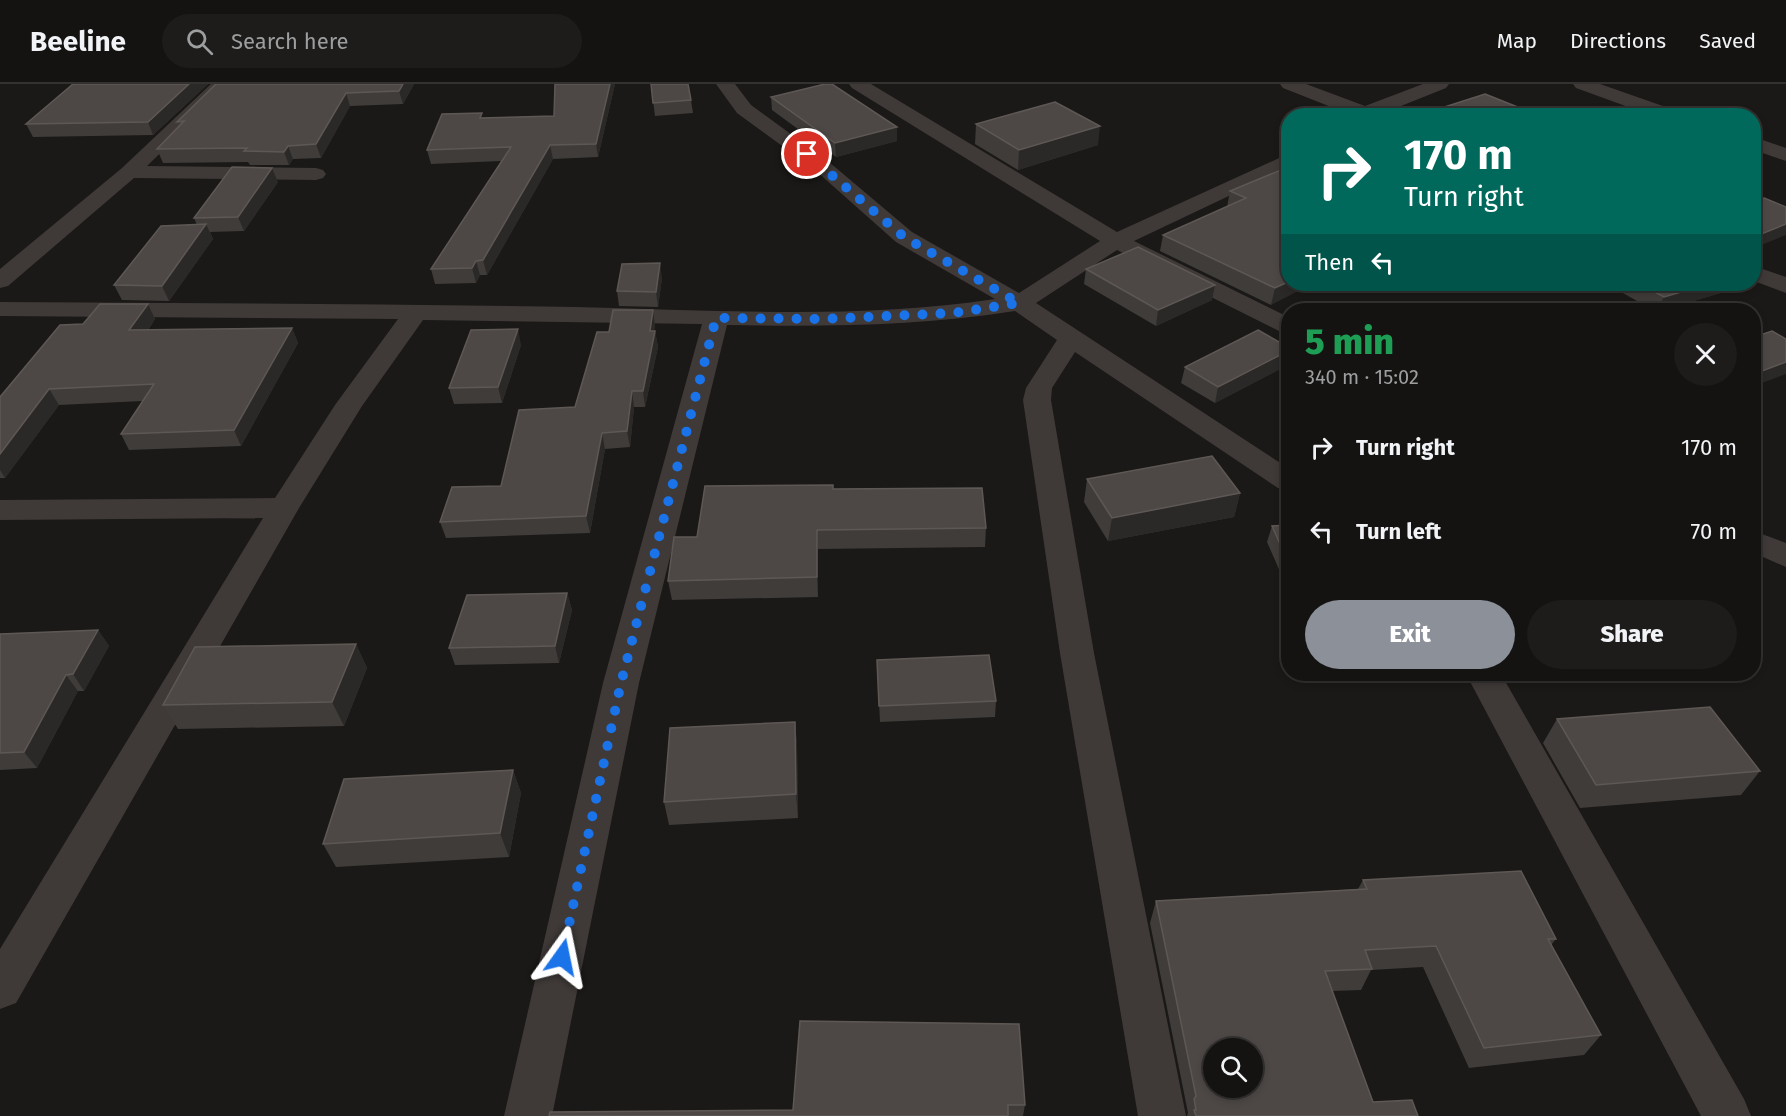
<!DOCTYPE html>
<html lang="en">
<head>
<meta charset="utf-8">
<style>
	:root { --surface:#141311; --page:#1d1c1a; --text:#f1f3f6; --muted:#9d9e9f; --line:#333231; --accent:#8c9099 }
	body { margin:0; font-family:"Fira Sans",sans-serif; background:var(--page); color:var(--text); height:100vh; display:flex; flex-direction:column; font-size:22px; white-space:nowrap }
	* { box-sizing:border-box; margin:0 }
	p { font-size:20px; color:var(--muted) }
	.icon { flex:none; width:33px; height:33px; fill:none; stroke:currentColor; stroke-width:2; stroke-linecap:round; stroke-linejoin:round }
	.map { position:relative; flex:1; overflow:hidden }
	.drawer { position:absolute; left:1281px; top:219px; width:480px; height:378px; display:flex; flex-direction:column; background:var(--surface); border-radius:24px; box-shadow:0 3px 9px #0003,0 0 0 2px var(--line) }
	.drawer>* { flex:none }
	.hud { position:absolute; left:1281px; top:24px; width:480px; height:183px; border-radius:24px; box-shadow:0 3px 9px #0003,0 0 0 2px var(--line); background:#00695c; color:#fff; overflow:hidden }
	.buttons { position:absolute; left:1203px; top:954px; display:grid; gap:12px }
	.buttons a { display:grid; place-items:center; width:60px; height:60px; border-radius:50%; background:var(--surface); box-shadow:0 3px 9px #0003,0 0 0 2px var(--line); font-size:30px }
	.pin { position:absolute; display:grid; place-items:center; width:51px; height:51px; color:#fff; margin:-26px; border:3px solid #fff; border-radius:50%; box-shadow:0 2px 6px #0007 }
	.me { position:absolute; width:66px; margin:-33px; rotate:12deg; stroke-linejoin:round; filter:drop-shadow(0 0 4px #0008) }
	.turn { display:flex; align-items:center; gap:21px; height:126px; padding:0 24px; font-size:27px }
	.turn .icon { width:78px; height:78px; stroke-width:2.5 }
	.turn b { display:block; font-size:42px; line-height:51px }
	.then { display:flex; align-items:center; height:57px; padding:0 24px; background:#0003; gap:12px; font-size:22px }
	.round { display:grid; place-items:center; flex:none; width:63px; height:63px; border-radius:32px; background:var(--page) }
	.headline { display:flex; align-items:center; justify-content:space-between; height:102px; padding:0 24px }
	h1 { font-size:36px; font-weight:800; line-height:45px; color:#1e9e55 }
	.button { display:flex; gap:12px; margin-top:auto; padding:12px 24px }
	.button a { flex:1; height:69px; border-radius:36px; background:var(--accent); color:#fff; font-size:24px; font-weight:800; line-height:69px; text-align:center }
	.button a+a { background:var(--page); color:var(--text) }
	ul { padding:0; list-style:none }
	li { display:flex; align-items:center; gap:18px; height:84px; padding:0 24px }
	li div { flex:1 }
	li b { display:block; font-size:22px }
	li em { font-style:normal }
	header { display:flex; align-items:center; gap:36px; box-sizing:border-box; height:84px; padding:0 30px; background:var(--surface); border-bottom:2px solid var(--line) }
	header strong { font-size:28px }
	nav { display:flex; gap:33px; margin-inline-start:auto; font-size:21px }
	.search { width:420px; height:54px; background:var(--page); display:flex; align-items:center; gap:15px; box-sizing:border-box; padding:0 21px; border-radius:33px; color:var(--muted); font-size:22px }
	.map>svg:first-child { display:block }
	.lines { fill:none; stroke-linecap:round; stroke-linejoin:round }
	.street { fill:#3f3a38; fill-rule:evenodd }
	.wall { fill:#3f3c3a }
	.shaded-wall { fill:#2b2927 }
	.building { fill:#4d4846; stroke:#5e5855; stroke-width:1.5; fill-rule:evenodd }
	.route { stroke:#1a73e8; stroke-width:10; stroke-dasharray:0 18 }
</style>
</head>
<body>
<header>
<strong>Beeline</strong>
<div class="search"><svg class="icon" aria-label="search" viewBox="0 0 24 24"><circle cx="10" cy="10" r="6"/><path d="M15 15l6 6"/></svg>Search here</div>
<nav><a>Map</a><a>Directions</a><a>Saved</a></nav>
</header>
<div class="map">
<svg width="1786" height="1032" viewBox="0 0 1786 1032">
	<rect width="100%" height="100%" fill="#1a1917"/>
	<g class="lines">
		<!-- street -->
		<path class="street" d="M211,0H231L147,82L316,84L323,86L326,90L323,94L316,96L134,94L8,202L0,204V185L122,84Z
			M716,0H735L751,21L829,78L912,148L1019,209L1100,157L852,4L849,0H871L1117,148L1288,70V84L1134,157L1288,233V249L1279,247L1117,166L1036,219L1288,384V406L1278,404L1075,268L1052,304L1051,316L1094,569L1186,1032H1138L1060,569L1023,316L1026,304L1057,256L1015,227C919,242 823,243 727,241L639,599L552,1032H504L603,599L702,240L423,236L362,322L299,424L16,919L0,925V865L263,434L0,436V416L275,414L335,321L398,235L0,232V218C192,219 384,220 575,223C714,226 857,236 995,215L896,158L815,86L737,29Z
			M1280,0H1306L1365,22L1423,0H1449L1446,4L1381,30L1382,32H1354L1283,4Z
			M1573,0H1600L1680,28L1682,32H1653L1576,4Z
			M1754,53L1786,64V77L1754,66Z
			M1754,182L1786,193V209L1754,197Z
			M1754,447L1786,459V483L1754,469Z
			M1466,590H1501L1744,1015L1751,1032H1701Z"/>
	</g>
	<!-- wall -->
	<path class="wall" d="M73,0H208L153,51L33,53L26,40Z
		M216,0H414L403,20L350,22L321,74L293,75L289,81H250L248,78L163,79L157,65L179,43L177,38Z
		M615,0L598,73L553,75L487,191H480L476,199L435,200L431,185L501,77L431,80L427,66L483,34L554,32Z
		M651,0L691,16L693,29L655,32Z
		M771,13L897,43V57L836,73L772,26Z
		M1429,28L1540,32H1427Z
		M976,40L1098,61L1018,86L975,60Z
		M1288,83V200L1271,221L1160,167L1163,151L1227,123L1230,107Z
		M278,98L244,147L210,148L213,155L169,217L122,216L114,201L197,141L194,134Z
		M1086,185L1212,216L1156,242L1084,200Z
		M662,194L658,223L619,222L617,207Z
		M1607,200H1734L1731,206L1662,226H1653Z
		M148,220L155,235L148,246L292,244L298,259L241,362L129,366L121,350L143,317L59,321L5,394H0V313L83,240Z
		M653,226L655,242L654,247H655L658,263L645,323H634L630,363L605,365L590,449L446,454L440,438L501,402L575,323L609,248Z
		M521,261L502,319L454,320L449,304Z
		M1288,263V281L1215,319L1181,299L1185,283Z
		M1087,395L1240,409L1234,433L1108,457L1084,418Z
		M834,405L986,444L985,463L818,465V513L672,516L668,497L697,453Z
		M1288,441V506L1267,458L1272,442Z
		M567,509L572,526L559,579L455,581L449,564Z
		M98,546L109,562L84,607H78L37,684L0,686V550Z
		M356,560L367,584L344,642L178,645L163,621Z
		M877,576L996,617L995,633L880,638Z
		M1557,635L1760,687L1741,711L1580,724L1543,659Z
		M795,638L797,661L798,734L669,741L664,718Z
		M513,686L521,709L509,773L336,783L323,760Z
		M1363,796L1556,855L1551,861L1601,951L1584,971L1469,984L1423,883L1371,886L1361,906L1332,907L1373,1018L1418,1032H1187L1188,1029L1150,839L1156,817L1358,805Z
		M800,937L1025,1021L1023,1032H549L793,1026Z"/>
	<!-- shaded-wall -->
	<path class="shaded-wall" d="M189,0H208L153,51L148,38Z
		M403,0H414L403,20L399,7Z
		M610,0H615L598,73L596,60Z
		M346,9L350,22L321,74L316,60Z
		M1100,42L1098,61L1018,86L1019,66Z
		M897,43V57L836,73L835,59Z
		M550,61L553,75L487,191L483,176Z
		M288,62L293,75L289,81L284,68Z
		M272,84L278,98L244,147L238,133Z
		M206,140L213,155L169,217L162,202Z
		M1786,140V151L1754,164V153Z
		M476,177L480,191L476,199L472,184Z
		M660,179L662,194L658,223L656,208Z
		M1288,198V200H1312L1271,221L1275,204Z
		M1709,200H1734L1731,206L1662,226H1657L1664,213Z
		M1215,201L1212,216L1156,242L1158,226Z
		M148,220L155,235L137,261L129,246Z
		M653,226L655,242L652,262L655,247L658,263L645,323L643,307Z
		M292,244L298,259L241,362L234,346Z
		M518,245L521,261L502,319L498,303Z
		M1288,267V281L1215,319L1218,303Z
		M1786,278V290L1754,302V290Z
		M49,305L59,321L5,394L0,386V370Z
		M632,307L634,323L630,363L627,347Z
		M602,349L605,365L590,449L586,432Z
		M1240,409L1234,433L1108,457L1112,434Z
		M817,446L818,465V513L817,493Z
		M567,509L572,526L559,579L555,562Z
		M98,546L109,562L84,607L73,590Z
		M356,560L367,584L344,642L332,618Z
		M66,591L78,607L37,684L24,668Z
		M795,638L797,661L798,734L796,710Z
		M513,686L521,709L509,773L500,749Z"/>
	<!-- building -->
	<path class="building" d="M73,0H189L148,38L26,40Z
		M216,0H403L399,7L346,9L316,60L288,62L284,68L244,67L247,64L157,65L184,37L177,38Z
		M555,0H610L596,60L550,61L483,176L476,177L472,184L431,185L511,63L427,66L442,30L482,29L480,34L554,32Z
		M651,0H688L691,16L653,19Z
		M825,0H832L897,43L835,59L771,13Z
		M1485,10L1540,32H1437L1429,28Z
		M1055,18L1100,42L1019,66L976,40Z
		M232,83L272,84L238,133L194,134Z
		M1288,83V198L1275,204L1163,151L1246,114L1230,107Z
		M1764,114L1786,123V140L1754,153V118Z
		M206,140L162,202L114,201L161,142Z
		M1138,163L1215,201L1158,226L1086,185Z
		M660,179L656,208L617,207L622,180Z
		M1640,200H1709L1664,213Z
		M100,220H148L129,246L292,244L234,346L121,350L154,300L49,305L0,370V313L60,241L83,240Z
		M1436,222L1445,226H1428Z
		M613,226H653L650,247H655L643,307H632L627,347L602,349L586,432L440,438L452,403L501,402L519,326L575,323L597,248H609Z
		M518,245L498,303L449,304L471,246Z
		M1258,246L1288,263V267L1218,303L1185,283Z
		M1772,247L1786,255V278L1754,290V253Z
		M1212,372L1240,409L1112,434L1087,395Z
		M833,401V405L982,404L986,444L817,446V493L668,497L674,453H697L705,402Z
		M1288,441V478L1272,442Z
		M567,509L555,562L449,564L467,511Z
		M98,546L73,590L66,591L24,668L0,669V550Z
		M356,560L332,618L163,621L195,563Z
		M989,571L996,617L879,622L877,576Z
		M1710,623L1760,687L1596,701L1557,635Z
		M795,638L796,710L664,718L670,644Z
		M513,686L500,749L323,760L344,695Z
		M1521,787L1556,855H1548L1601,951L1484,964L1436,862L1365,866L1372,885L1325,887L1373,1018L1412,1016L1418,1032H1196L1194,1026H1196L1194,1015L1196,1012L1156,817L1367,805L1363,796ZM1214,964H1252V1004H1214Z
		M800,937L1019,940L1025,1021H1008V1032H549L550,1028L793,1026Z"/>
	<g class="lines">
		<!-- route -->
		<path class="route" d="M562,873L621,599L716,234L823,235L954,229L1019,219L904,153L807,70"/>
	</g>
</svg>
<div class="buttons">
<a><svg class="icon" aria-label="search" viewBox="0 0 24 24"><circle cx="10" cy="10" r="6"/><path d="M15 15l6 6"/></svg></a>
</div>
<div class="pin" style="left:807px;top:70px;background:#d93025"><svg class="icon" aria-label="arrive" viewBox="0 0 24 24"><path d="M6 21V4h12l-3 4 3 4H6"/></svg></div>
<svg class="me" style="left:562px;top:873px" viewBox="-20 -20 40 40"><path d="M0-17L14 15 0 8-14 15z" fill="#1a73e8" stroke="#fff" stroke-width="4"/></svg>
<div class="hud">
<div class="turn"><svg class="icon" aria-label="right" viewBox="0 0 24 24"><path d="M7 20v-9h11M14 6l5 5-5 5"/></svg><div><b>170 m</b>Turn right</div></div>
<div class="then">Then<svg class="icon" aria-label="left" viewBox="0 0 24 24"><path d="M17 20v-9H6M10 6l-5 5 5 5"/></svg></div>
</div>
<section class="drawer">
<div class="headline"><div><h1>5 min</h1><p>340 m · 15:02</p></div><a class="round"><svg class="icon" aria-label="close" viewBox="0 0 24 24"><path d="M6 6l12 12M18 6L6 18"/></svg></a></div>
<ul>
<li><svg class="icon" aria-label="right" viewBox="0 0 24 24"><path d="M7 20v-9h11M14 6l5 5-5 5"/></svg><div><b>Turn right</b></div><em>170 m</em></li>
<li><svg class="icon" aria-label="left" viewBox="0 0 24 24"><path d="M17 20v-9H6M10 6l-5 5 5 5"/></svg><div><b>Turn left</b></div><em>70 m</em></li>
</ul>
<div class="button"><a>Exit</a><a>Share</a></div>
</section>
</div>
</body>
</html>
